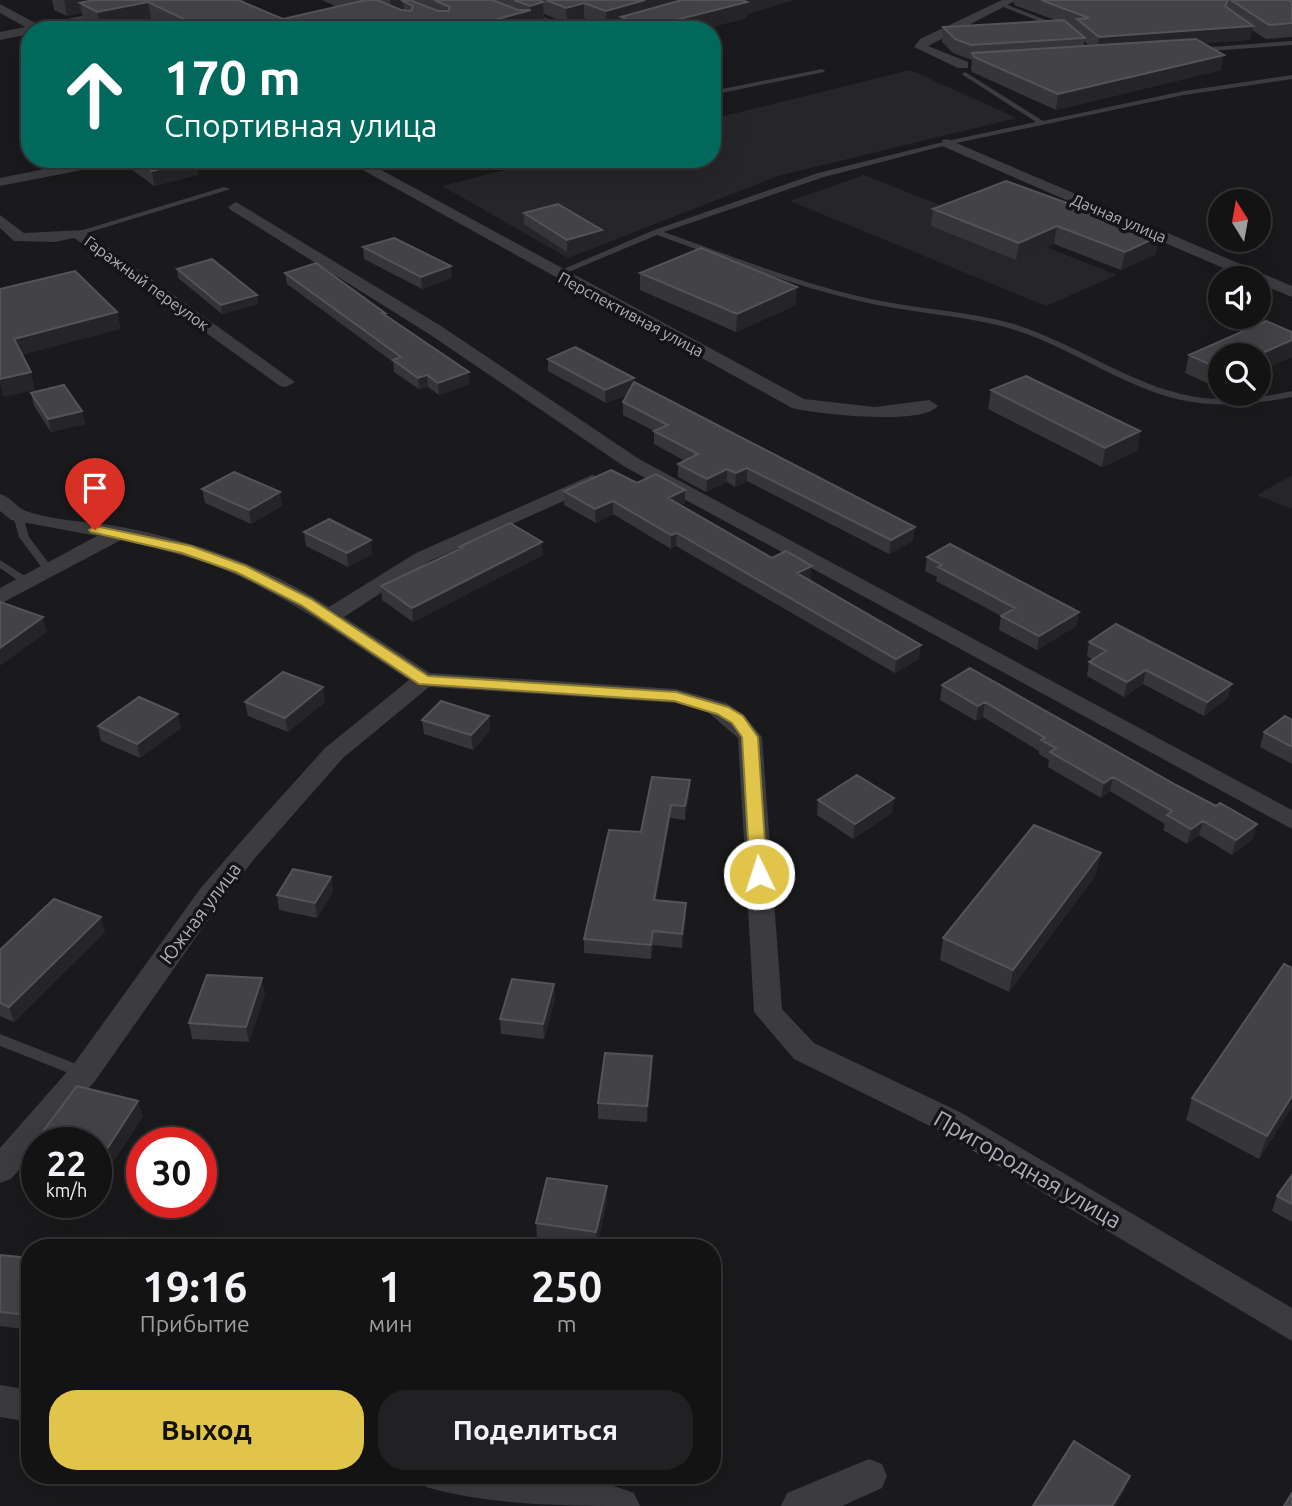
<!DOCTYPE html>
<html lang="ru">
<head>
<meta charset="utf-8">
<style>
	:root { --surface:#141314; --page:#212022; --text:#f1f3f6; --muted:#9d9ea0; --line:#333234; --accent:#e1c54b }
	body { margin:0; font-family:Ubuntu,sans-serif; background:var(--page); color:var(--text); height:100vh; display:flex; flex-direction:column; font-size:26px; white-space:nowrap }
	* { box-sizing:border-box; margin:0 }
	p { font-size:23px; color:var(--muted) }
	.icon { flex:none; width:38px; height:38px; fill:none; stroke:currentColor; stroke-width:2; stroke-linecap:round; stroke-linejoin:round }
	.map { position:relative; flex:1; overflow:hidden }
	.panel { position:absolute; left:21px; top:1239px; width:700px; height:245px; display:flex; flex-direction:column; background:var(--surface); border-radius:28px; box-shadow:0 7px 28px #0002,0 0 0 2px var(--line) }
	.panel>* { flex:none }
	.hud { position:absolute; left:21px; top:21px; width:700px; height:147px; border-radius:28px; box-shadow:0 7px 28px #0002,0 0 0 2px var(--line); background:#00695c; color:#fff; overflow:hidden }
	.needle { width:46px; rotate:349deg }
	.controls { position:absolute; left:1208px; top:189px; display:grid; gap:14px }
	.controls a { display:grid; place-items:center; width:63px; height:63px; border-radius:50%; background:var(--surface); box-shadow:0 7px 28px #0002,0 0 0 2px var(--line); font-size:35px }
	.speed { position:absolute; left:21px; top:1127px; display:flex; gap:14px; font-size:35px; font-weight:700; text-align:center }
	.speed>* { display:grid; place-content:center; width:91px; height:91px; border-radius:50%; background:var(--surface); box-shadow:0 7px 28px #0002,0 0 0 2px var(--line); line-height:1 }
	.speed small { font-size:18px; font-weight:400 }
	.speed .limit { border:10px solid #d22; background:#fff; color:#111 }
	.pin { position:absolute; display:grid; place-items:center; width:60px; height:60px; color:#fff; margin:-72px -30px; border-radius:50% 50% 50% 0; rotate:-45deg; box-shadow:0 0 7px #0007 }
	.pin .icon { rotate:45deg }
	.me { position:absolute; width:77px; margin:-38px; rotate:356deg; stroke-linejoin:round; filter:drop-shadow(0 0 5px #0008) }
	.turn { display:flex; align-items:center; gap:24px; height:147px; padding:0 28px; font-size:32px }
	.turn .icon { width:91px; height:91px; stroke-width:2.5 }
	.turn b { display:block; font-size:49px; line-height:60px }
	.eta { display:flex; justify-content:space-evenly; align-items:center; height:119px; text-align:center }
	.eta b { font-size:42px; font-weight:700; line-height:49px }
	.action { display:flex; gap:14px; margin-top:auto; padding:14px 28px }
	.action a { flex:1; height:80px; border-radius:28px; background:var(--accent); color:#111; font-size:28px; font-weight:700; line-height:80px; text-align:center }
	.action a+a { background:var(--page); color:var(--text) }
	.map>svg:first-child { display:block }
	.built { fill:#262528 }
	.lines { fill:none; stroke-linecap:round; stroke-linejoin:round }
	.lane { fill:#3b3b40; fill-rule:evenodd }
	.street { fill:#3b3b40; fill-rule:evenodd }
	.wall { fill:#363539; fill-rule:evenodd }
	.shaded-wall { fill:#252427 }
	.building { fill:#434247; stroke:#535359; stroke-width:2 }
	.route { fill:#e1c54b; stroke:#928031; stroke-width:2 }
	.labels { text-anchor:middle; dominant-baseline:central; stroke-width:7; stroke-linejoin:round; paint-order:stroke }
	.far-street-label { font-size:16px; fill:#adafba; stroke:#151416 }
	.street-label { font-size:19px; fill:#adafba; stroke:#151416 }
	.near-street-label { font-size:23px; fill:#adafba; stroke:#151416 }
</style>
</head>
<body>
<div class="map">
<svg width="1292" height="1506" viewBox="0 0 1292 1506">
	<rect width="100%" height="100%" fill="#1a191b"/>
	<!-- built -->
	<path class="built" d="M910,70L1017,118L778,176L568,258L442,186L549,159H712V119Z
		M864,175L1117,275L1046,306L790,201Z
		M1292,475V509L1257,495Z"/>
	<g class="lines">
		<!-- lane -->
		<path class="lane" d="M1000,2L1061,26L1062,27L1057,28L998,5Z
			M527,12H531L577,30C570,30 564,26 558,26C550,26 541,30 532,30L552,24L527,14Z
			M1292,41V45L1197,52L1194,50L1197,48Z
			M822,69L825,71L824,72L712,95V91Z
			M965,72L1043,121L1184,91L1292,75V79L1184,95L947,145L824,177L664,232C729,255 794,281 862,297C912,309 964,310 1014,324C1072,342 1122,379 1181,394C1217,403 1256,399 1292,391V397C1256,404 1218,408 1181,400C1119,386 1067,344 1005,327C957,314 907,313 859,301C790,285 724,259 657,235L559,276L552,274L654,230L818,173L947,141L1036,122L963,75L962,74Z
			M224,187L231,189L80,235L73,233Z
			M18,513L23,516L29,537L54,570L53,572H45L19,537L13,516Z
			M0,560L31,580L32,582L31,584H23L0,568Z
			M0,1034L89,1069L91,1073L89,1077L84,1079L0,1046Z"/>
		<!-- street -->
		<path class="street" d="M157,0H180L51,30H30V34L0,40V32L25,27L0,13V4L39,25Z
			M1002,0H1017L928,46L968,62V68H958L914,47L920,39Z
			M651,15L657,19L655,22L626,30H605Z
			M947,139L1292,286V297L1258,283V278H1246L942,146V140Z
			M94,159H125L118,163L0,186V178Z
			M343,159H361L804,399L875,407L929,400L938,406C922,426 818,414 792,408Z
			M236,202L441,326L639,459L1292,810V829L625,467L429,334L231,210L228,207Z
			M0,215L24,233L83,230L295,382L286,387L280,386L74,238L55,242L14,241L0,228Z
			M592,475L599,477L602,481L599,485L430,561L344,617L430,673L676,689L726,703L743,714L762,737L782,1009L814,1043L960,1112L1292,1308V1341L938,1130L794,1059L754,1012L738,738L709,713L676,703L429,687L343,758L255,858L220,903L95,1081L42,1143H37V1149L11,1179L0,1183V1148L73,1065L200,889L237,846L325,748L409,680C352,643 297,602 234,574C198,558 159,549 121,540L0,604V588L97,536L11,520L0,511V494C11,497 16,507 26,511C53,521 87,521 116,526C191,540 265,565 329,607L416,553Z
			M0,1385L30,1390V1422L0,1417Z
			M869,1459L882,1464L887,1476L882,1488L842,1506H781L787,1493Z
			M421,1475C490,1475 568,1467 634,1493L640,1506C570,1506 492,1506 426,1487Z"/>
	</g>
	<!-- wall -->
	<path class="wall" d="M52,0H246L241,1L283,19L337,7L322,0H793L747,14V18L699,30H621V23L606,27L584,18L567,23L544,14V24L532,28V30H163L152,24L123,30H93L84,25L82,13L67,16L54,10Z
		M1014,0H1289L1292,2V37L1266,39L1252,30L1250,40L1204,43L1221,70L1056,110L972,72L971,68L972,60L953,53L942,42L943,27L1055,20L1014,5ZM1084,41L1090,46H1084Z
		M122,159H195L198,175L154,186L123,163Z
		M1006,181L1156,254L1121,270L1054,244L1016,260L931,226L933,209Z
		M524,213L602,230V242L567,252L524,224Z
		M363,247L452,278L422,289L364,259Z
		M177,269L257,295L258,304L222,314L178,278Z
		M285,273L385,313V315L470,384L439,395L428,387L419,389L394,372L393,362L287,284Z
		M640,273L796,305L736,332L640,290Z
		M1292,332V357L1258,372L1220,355V389L1185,373L1189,355Z
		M548,359L634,383L913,541L889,554L747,481L735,487L727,482L706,492L678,477V464L685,461L654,444V431L623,415V402L628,394L606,403L548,371Z
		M991,390L1140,431L1137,451L1102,467L988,409Z
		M31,393L82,411L85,424L51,432L34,406Z
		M637,483L685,503L680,505L811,580L919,659L895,673L676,546L671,549L613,514L596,523L564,505V491Z
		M202,489L280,492L282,506L251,524L205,503Z
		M304,532L372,554L348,567L306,546Z
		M459,547L543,555L413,622L382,600L381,586L459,549Z
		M927,557L1079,612L1076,626L1037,650L999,630L1001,616L936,581L937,577L925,571Z
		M1089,642L1228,698L1204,716L1143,684L1124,697L1087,676L1089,662L1093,660L1087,656Z
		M970,668L1253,839L1232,855L1199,835L1187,844L1163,830L1165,824L1110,791L1101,798L1048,767L1049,760L1039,754V751L983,717L976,721L940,700L942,685Z
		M323,687L325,702L288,732L248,716L245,702Z
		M489,716L490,731L473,750L424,734L422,720Z
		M1292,720V764L1260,747L1264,732Z
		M98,726L181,728L140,758L101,741Z
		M690,780L689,794L685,820L670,818L656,900L686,903V917L682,948L653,945L651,959L584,953V939L641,832Z
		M894,798L892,813L853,839L817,815L818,800Z
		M1096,875L1009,992L940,960L943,938Z
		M331,877L333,892L317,918L279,910L277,895Z
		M105,932L14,1022L0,1016V950Z
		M1292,968V1107L1259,1159L1186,1120L1192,1098Z
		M554,984L555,999L544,1039L501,1034L500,1019Z
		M265,994L249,1042L192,1039L189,1023Z
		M652,1072L647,1122L598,1119V1103Z
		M143,1116L108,1170L96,1167V1143H40L38,1138Z
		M1292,1175V1222L1272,1211L1277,1196Z
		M607,1201L597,1247L537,1239L536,1223Z
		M0,1255L30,1258V1330L0,1326Z"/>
	<!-- shaded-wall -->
	<path class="shaded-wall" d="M64,0H144L80,3L82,13L67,16Z
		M390,0H414L415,13L413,6L403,1L405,15L391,17Z
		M645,0H697L621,17V23L606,27V11Z
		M743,0H793L747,14V18L699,30H648V27Z
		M148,2L152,24L123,30H101L97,12Z
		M543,2L544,24L532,28V30H456L530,11V6Z
		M584,3V18L567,23L566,8Z
		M1253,26L1250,40L1097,51L1099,37Z
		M1224,55L1221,70L1056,110L1058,94Z
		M196,160L198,175L154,186L152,171Z
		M1057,226L1054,244L1016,260L1019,243Z
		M602,230V242L567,252V240Z
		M1159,236L1156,254L1121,270L1125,252Z
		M451,266L452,278L422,289L421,277Z
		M797,287L796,305L736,332L737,314Z
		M257,295L258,304L222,314L221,305Z
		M117,312L121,329L18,356L14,339Z
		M1292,340V357L1258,372V355Z
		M31,372L35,390L3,397L0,384V379Z
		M469,372L470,384L439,395L438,383Z
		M427,375L428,387L419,389L418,378Z
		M634,378V391L606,403L605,390Z
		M82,411L85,424L51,432L48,419Z
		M1140,431L1137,451L1102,467L1105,448Z
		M747,468V481L735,487L736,473Z
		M727,469V482L706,492L707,479Z
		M685,490V503L668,511V498Z
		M280,492L282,506L251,524L249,510Z
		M613,501V514L596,523L595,509Z
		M915,527L913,541L889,554L891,540Z
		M677,533L676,546L671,549V535Z
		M371,540L372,554L348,567L347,553Z
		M542,542L543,555L413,622L412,608Z
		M812,566L811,580L797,587V573Z
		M1079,612L1076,626L1037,650L1039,636Z
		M43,617L47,632L0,666V648Z
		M921,645L919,659L895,673L896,659Z
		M1146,670L1143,684L1124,697L1127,682Z
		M1232,684L1228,698L1204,716L1207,702Z
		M323,687L325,702L288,732L285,718Z
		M985,702L983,717L976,721L978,706Z
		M178,714L181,728L140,758L137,744Z
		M489,716L490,731L473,750L471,735Z
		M1113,777L1110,791L1101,798L1104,783Z
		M690,780L689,794L685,820V806Z
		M894,798L892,813L853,839L855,824Z
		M671,805L670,818L654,914V900Z
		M1203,821L1199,835L1187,844L1191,829Z
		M1257,824L1253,839L1232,855L1236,840Z
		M1101,853L1096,875L1009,992L1013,970Z
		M331,877L333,892L317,918L315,903Z
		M686,903V917L682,948V934Z
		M101,917L105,932L14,1022L9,1007Z
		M653,931V945L651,959V945Z
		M262,978L265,994L249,1042L246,1027Z
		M554,984L555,999L544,1039L543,1024Z
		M652,1056V1072L647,1122V1106Z
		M1292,1096V1107L1259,1159L1267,1136Z
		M138,1101L143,1116L108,1170L103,1155Z
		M607,1186V1201L597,1247L596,1232Z
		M1130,1476L1125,1490L1116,1506H1112Z"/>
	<!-- building -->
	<path class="building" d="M94,0H238L283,19L366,0H377L401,10L411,11L413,6L403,1L410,0L438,11H448L450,7L434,0H492L518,10H531L456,30H207L148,2L97,12L80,3Z
		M514,0H539L543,2L530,6Z
		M546,0H645L606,11L584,3L566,8Z
		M682,0H743H742L747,2L648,27L621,17Z
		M1041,0H1228L1225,6L1253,26L1099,37L1077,19L1089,18Z
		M1231,0H1289L1292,2V23L1269,25Z
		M1064,20L1085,38L971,45L955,39L943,27Z
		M1196,39L1224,55L1058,94L974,57L972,53Z
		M135,159H195L196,160L152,171Z
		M1006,181L1159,236L1125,252L1057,226L1019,243L933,209Z
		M558,204L602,230L567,240L524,213Z
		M394,238L451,266L421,277L363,247Z
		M701,248L797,287L737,314L640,273Z
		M212,259L257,295L221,305L177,269Z
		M316,263L385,313H382L469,372L438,383L427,375L418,378L393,360L401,357L285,273Z
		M75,271L117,312L14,339L31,372L0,379V289Z
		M1266,321L1292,332V340L1258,355H1220V369L1189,355Z
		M575,347L634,378L605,390L548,359Z
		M1026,376L1140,431L1105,448L991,390Z
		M634,382L915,527L891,540L747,468L736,473L727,469L707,479L678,464L698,454L654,431L668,425L623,402Z
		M64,385L82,411L48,419L31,393Z
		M611,470L637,483L656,474L685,490L668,498L772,558L786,551L812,566L797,573L921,645L896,659L677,533L671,535L613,501L595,509L564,491Z
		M234,472L280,492L249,510L202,489Z
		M329,519L371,540L347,553L304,532Z
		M510,523L542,542L412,608L381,586L462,548L459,547Z
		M950,544L1079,612L1039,636L1001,616L1015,608L938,567L942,565L927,557Z
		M0,602L43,617L0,648Z
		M1116,624L1232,684L1207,702L1146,670L1127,682L1089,662L1106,651L1089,642Z
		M970,668L1176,785L1216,806L1220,803L1257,824L1236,840L1203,821L1191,829L1167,815L1172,811L1113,777L1104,783L1050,752L1056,748L1041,740L1045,738L985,702L978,706L942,685Z
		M283,672L323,687L285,718L245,702Z
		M139,697L178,714L137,744L98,726Z
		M441,701L489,716L471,735L422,720Z
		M1285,716L1292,720V747L1264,732Z
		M857,775L894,798L855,824L818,800Z
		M652,777L690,780L685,806L671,805L654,900L686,903L682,934L653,931L651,945L584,939L609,830L641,832Z
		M1034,825L1101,853L1013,970L943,938Z
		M293,869L331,877L315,903L277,895Z
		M54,899L101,917L9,1007L0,1003V950Z
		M1284,964L1292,968V1096L1267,1136L1192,1098Z
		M207,975L262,978L246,1027L189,1023Z
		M512,979L554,984L543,1024L500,1019Z
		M605,1053L652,1056L647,1106L598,1103Z
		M77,1086L138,1101L103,1155L96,1153V1143H57L38,1138Z
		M1292,1175V1204L1277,1196Z
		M547,1178L607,1186L596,1232L536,1223Z
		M0,1255L30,1258V1315L0,1312Z
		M1074,1441L1130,1476L1112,1506H1033Z
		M1292,1493V1506H1284Z"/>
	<!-- route -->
	<path class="route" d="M95,526L191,546L246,566L311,599L428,676L676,692L728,707L743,716L758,737L767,874L759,880L750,874L742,737L732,723L717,714L674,701L419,684L301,605L236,572L182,553L91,532L89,530Z"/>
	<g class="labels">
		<!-- far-street labels -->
		<g class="far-street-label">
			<text transform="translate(1119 218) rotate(23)">Дачная улица</text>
			<text transform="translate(147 283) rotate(36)">Гаражный переулок</text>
			<text transform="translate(631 314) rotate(28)">Перспективная улица</text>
		</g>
		<!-- street labels -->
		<g class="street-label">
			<text transform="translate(200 913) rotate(-53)">Южная улица</text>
		</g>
		<!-- near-street labels -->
		<g class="near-street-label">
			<text transform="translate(1028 1169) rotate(30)">Пригородная улица</text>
		</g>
	</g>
</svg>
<div class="controls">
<a><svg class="needle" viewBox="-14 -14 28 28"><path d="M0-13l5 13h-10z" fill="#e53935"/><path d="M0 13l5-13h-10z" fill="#9d9ea0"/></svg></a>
<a><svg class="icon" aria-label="sound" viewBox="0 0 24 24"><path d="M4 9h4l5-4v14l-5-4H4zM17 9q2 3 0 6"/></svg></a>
<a><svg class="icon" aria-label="search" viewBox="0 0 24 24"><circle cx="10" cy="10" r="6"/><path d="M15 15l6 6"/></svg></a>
</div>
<div class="speed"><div>22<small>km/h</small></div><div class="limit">30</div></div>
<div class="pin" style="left:95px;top:530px;background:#d93025"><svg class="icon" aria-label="arrive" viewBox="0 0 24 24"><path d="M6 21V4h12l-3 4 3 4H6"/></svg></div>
<svg class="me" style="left:759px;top:874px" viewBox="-20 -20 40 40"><circle r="17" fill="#e1c54b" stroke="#fff" stroke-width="3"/><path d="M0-11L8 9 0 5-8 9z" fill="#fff"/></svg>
<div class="hud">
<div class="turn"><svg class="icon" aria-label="ahead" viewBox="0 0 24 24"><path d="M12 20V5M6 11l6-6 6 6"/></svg><div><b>170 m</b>Спортивная улица</div></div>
</div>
<section class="panel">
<div class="eta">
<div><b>19:16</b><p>Прибытие</p></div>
<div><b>1</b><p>мин</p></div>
<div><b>250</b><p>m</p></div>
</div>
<div class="action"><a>Выход</a><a>Поделиться</a></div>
</section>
</div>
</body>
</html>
